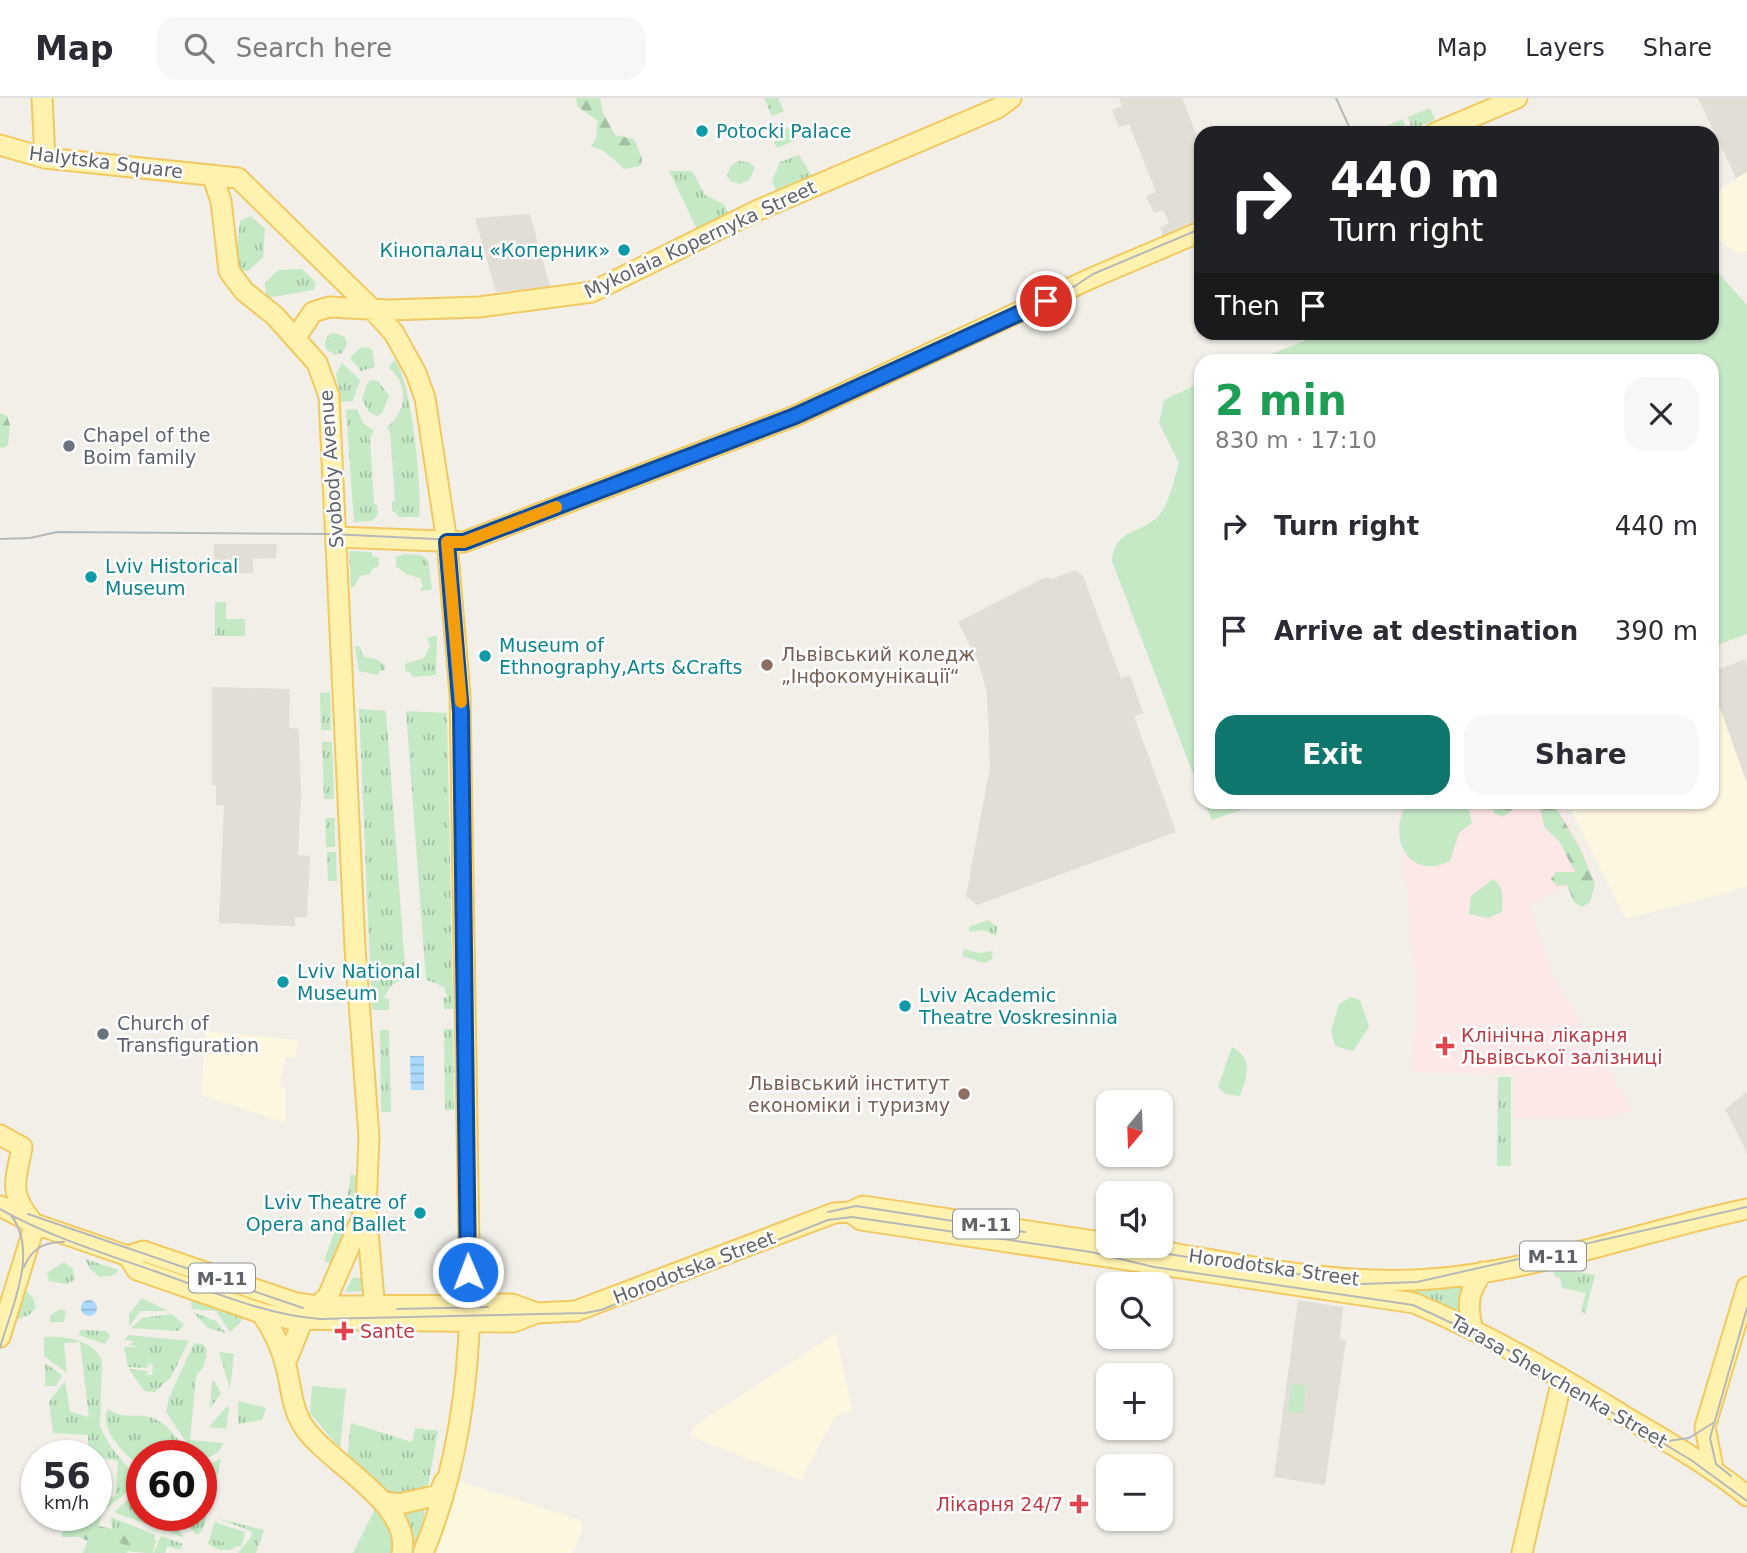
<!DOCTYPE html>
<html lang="en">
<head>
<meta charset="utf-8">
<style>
	:root { --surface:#fff; --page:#f7f7f7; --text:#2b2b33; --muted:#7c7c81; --line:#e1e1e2; --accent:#0f766e }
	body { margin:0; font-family:"DejaVu Sans",sans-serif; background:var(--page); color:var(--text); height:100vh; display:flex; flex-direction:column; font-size:26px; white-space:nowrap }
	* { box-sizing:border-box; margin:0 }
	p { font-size:23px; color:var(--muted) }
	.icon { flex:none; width:38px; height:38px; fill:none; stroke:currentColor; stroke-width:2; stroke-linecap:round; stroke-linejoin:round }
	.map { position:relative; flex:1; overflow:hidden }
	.details { position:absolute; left:1194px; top:256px; width:525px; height:455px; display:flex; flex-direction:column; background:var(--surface); border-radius:21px; box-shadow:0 2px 5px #0004 }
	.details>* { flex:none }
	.guide { position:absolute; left:1194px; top:28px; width:525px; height:214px; border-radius:21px; box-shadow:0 2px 5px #0004; background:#202124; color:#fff; overflow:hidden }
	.needle { width:46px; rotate:199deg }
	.tools { position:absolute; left:1096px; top:992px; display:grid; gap:14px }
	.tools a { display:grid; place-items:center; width:77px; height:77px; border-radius:14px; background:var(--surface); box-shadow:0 2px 5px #0004; font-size:35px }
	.speed { position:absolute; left:21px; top:1342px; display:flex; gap:14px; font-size:35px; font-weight:700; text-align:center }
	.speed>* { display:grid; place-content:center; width:91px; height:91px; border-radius:50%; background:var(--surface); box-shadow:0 2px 5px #0004; line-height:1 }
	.speed small { font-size:18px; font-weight:400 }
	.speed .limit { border:10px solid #d22; background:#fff; color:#111 }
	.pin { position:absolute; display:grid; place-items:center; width:60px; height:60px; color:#fff; margin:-30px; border:4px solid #fff; border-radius:50%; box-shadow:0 2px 7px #0007 }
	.me { position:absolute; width:77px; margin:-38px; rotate:359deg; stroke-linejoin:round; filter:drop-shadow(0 0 5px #0008) }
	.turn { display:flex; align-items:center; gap:24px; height:147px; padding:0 21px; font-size:32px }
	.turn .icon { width:91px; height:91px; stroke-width:2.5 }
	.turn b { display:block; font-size:49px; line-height:60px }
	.then { display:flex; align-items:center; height:66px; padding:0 21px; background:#0003; gap:14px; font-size:26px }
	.round { display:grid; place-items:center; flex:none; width:74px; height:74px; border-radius:21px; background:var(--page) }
	.head { display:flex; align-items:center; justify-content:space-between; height:119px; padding:0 21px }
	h1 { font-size:42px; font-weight:700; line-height:52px; color:#1e9e55 }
	.cta { display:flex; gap:14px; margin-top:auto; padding:14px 21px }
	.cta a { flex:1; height:80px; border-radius:21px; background:var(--accent); color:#fff; font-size:28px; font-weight:700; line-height:80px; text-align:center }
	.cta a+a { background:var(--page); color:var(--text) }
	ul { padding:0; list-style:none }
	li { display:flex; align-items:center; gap:21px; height:105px; padding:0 21px }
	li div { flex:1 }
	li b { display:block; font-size:26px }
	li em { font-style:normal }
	header { display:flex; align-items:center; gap:42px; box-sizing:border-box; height:98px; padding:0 35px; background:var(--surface); border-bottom:2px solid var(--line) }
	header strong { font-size:33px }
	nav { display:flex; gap:38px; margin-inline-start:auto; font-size:24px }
	.search { width:490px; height:63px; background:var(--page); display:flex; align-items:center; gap:18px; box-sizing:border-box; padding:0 24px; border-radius:21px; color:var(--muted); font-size:26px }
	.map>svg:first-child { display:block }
	.commercial { fill:#fef7e0 }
	.education { fill:#e1ded6 }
	.medical { fill:#fce8e6 }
	.grass { fill:url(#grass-tufts) }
	.forest { fill:url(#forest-firs) }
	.park { fill:#c5e8c5 }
	.water { fill:url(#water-rules) }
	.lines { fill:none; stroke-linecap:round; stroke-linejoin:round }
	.major-casing { stroke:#f2c960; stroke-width:23 }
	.major { stroke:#fff2af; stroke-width:19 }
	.tram { stroke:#b6b7b8; stroke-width:2 }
	.route-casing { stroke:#114b97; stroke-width:18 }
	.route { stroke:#1a73e8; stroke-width:12 }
	.slow { stroke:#f59e0b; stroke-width:12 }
	.culture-dot { fill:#0f9aa8; stroke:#fff; stroke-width:2.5 }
	.worship-dot { fill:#6b7280; stroke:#fff; stroke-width:2.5 }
	.education-dot { fill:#8d6e63; stroke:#fff; stroke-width:2.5 }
	.health-dot { fill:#e0444e; stroke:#fff; stroke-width:2.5 }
	.labels { text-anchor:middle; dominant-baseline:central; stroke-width:5; stroke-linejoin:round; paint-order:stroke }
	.shield { fill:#fff; stroke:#8f9295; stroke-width:2 }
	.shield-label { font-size:18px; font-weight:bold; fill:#5f6368 }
	.culture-label { font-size:19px; fill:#0d838f; stroke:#fff; text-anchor:start }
	.street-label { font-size:19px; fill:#5f6368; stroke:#fff }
	.worship-label { font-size:19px; fill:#5b616d; stroke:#fff; text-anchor:start }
	.education-label { font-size:19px; fill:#785e54; stroke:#fff; text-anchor:start }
	.health-label { font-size:19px; fill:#be3a42; stroke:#fff; text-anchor:start }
</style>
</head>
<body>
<header>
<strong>Map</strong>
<div class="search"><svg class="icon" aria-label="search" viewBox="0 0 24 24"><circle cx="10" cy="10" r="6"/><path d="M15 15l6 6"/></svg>Search here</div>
<nav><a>Map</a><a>Layers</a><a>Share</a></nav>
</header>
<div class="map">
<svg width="1747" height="1455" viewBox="0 0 1747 1455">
	<defs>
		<pattern id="grass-tufts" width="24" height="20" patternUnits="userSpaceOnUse" patternTransform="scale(1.75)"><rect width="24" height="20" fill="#c5e8c5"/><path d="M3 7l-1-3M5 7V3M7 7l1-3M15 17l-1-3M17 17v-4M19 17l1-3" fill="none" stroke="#a3c0a4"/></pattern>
		<pattern id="forest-firs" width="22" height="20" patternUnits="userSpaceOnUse" patternTransform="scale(1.75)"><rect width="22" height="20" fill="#c5e8c5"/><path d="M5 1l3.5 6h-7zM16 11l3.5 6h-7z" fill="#a3c0a4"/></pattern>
		<pattern id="water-rules" width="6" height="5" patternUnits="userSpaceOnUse" patternTransform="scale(1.75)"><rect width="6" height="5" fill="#aadaff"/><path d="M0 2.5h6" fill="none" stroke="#8eb4d2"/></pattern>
	</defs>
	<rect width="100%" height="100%" fill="#f1efe8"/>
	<!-- commercial -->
	<path class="commercial" d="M1747,74V153L1737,156L1712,136V96Z
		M1712,588L1747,685V789L1626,821L1567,704H1712Z
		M206,933L298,942L295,960L285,959L280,988L286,989V1025L201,997Z
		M835,1233L852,1312L835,1318L801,1382L690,1338L694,1328L832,1238Z
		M456,1382L580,1422L583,1430L573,1455H428Z"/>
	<!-- education -->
	<path class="education" d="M1119,0H1182L1200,46V126L1164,142L1160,129L1169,125L1163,112L1154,115L1146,98L1156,94L1129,26L1119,29L1112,12L1122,8Z
		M1698,0H1747V74L1736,80Z
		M530,116L550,189L496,194L475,120Z
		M214,446H277L276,461L253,460V475H213Z
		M1075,472L1083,478L1121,580L1130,577L1143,615L1134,618L1176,734L977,807L966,798L990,669L987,595L979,566L958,524L1046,479L1052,481Z
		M1745,561L1747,567V685L1712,588V574Z
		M212,589L290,591L289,630L299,631L301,698L298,757L310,758L307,819H295V828L219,825L224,707H216V687H212Z
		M1747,994V1055L1725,1011Z
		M1298,1202L1343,1209L1340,1241L1346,1242L1325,1387L1274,1379Z"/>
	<!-- medical -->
	<path class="medical" d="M1398,704H1559L1595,776L1529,806L1551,875L1633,1014L1606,1020H1514L1515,976L1413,975L1417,888Z"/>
	<!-- grass -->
	<path class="grass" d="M764,0H778L784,13L772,18Z
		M1430,10L1435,22L1412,31L1408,19Z
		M1403,21L1407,33L1384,35L1381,30Z
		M788,29L794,43L777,50L774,44Z
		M799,57L812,78L777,95L772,83L780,64Z
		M739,63L748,64L755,69L749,82L740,86L730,83L727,77L731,68Z
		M669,73H692L705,97L724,106L729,118L697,131Z
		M251,118L265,131L263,159L248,173L235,171L240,123Z
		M302,171L316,185L314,192L266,200L265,185L278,172Z
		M335,235L345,239L347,246L342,255L335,257L326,251C323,243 327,236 335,235Z
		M361,249L372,251L375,269L361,273L350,260Z
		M394,262C411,276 423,396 419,419H399L392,412V404L395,402L390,334L387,329C407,315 409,285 389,270Z
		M342,265L360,282L353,303L341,304L336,276Z
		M372,282L378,283L389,298L382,315L377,318L369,314L362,302L367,285Z
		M357,311L363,325L374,333L370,340L374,406L377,407L378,416L372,423L354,424L346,312Z
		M349,453L371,454L373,459H379V468L373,470L370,476L360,478L354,489H351Z
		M405,456L421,457L428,462L432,492L420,493L423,488L420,480L406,476L396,468V459Z
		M215,504H226V521H245V538H215Z
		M437,538L436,577L412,579L410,574L405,573V566L424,560L430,548L427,540Z
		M355,548H359L364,559L376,561L385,567V572L380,573L377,577L359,573Z
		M330,594L331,632H321L320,595Z
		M359,611L386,613L406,882C395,882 388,890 384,900L389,901V912H372Z
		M406,613L447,615L453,911H444L443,900L448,899L443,888L426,882Z
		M322,644H332L334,701H324Z
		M325,720H335V749H326Z
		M327,754H336L337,783H328Z
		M988,822L997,829L996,838L983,832L969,834V829Z
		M964,851L978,855L993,853L992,861L985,865L962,858Z
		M444,931H453L454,1012H445Z
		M380,932H389L391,1014H381Z
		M1498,979H1511V1068H1497Z
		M351,1077H361L362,1106L351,1116L345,1112Z
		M340,1118L352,1125L335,1167L324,1163Z
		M85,1161L119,1172L114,1177L100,1179L90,1171Z
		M64,1164L73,1171L75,1182L65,1186L49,1183L47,1175Z
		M1554,1170L1595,1177L1585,1216L1581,1212L1586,1195L1562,1190L1560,1180L1554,1178Z
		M353,1179L367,1182L369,1193L345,1194Z
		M1464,1183L1460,1193L1463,1215L1414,1198L1374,1191L1414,1192Z
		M25,1191L33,1200L36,1210L29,1217L15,1222Z
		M142,1200L168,1213H140L129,1229V1216Z
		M190,1200L245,1214L240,1225L230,1234L216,1213L192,1211Z
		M60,1211L66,1213L64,1224H50V1218Z
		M193,1214L216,1223L226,1235L208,1230Z
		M172,1216L184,1227L179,1233L131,1230L142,1220Z
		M80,1232L107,1233L110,1238L105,1246L79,1237Z
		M129,1237L189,1243L171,1279L155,1294L144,1293L129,1271L147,1273V1277H152L153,1267L148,1266L147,1270L128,1269L124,1249H138L129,1247L134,1243L124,1242Z
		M44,1239C65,1238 94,1242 102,1263L100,1329L110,1348L135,1378L128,1393L106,1411L96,1409V1397L115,1399L118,1363L88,1357V1337L53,1335L49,1304L65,1283L70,1314L89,1319L80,1244L64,1245L67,1275L44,1258Z
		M194,1245L203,1246L207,1252L204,1268L196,1278L190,1342L224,1345L218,1354L201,1364V1358H196L166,1314L169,1300Z
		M219,1254L234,1256L230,1291Z
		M45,1265L62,1277L56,1288H45Z
		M214,1282L221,1296L210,1310L212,1284Z
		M238,1303L266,1310L262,1322L238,1326Z
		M227,1308L229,1310L226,1331L209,1329Z
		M108,1311C121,1320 131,1317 145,1318C165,1320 180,1344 190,1358H142V1369C126,1358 98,1332 108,1311Z
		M351,1325L412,1344L415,1330L438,1333L428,1388C396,1413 371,1383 347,1361Z
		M221,1361L212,1400L202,1369Z
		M201,1380C206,1394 212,1429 197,1437L179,1418H201Z
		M142,1388V1418H161L159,1431L114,1414Z
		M425,1409L423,1434L415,1455H409L412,1442L401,1413Z
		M97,1416L102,1417L98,1430L85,1439H62L64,1418Z
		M111,1419L156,1437L152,1444L112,1431Z
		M172,1420L184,1440L164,1432L167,1422Z
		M216,1420L264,1432L256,1455H238L252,1438L251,1433Z
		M215,1423L234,1436L238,1447C230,1455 217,1453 208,1446Z
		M161,1438L183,1446L180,1452L167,1448L165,1455H154Z"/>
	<!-- forest -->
	<path class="forest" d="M576,0H600L603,15L615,37L634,41L642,60L641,68L624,71L604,53L591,48L596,41L598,23L578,9Z
		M0,315L7,318L10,327L8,347L3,350L0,349Z
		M1490,704H1514L1511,713L1503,719L1494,715Z
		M1538,704H1553L1581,752L1595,786L1590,804L1582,809L1574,804L1567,787L1557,788L1551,781L1556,774H1575L1559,743L1545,730Z
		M67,1420L156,1442L153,1455C129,1455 78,1447 65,1427Z"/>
	<!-- park -->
	<path class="park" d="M1712,168L1747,207V536L1712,549V262H1256L1324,235L1712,234Z
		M1200,285V694L1112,463C1116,426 1147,438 1163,412C1171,399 1174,380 1179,365L1159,325L1164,302Z
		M1204,704H1264L1212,722Z
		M1408,704H1467L1472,725L1459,735L1450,763C1407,784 1386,736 1408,704Z
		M1493,781C1506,790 1501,800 1502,814L1488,820L1469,816L1471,798Z
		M1351,899L1360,902L1369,929L1353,953L1335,948L1331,933L1339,906Z
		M1232,949C1254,961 1247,978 1240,998L1226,996L1218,989Z
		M1291,1286L1306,1288L1303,1315L1288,1313Z
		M312,1288L346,1291L340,1351L310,1315Z
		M378,1405L394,1422L397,1455H353Z
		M217,1425L245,1434L241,1449L212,1441Z
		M90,1435L129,1448L127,1455H83Z"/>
	<!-- water -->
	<path class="water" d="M410,958H424V992H411Z
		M81 1210a8 8 0 1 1 16 0a8 8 0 1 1-16 0Z"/>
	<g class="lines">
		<defs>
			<path id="major" d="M42,0L45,60
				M1435,35L1517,0
				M0,47L45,60L238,80L372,211L394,235L416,275L425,300L447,444L460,597L470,1209C468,1292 455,1379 423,1455
				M212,77L221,103L229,173L244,193L275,218L317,265L329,298L355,850L369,1039L366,1110L376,1224
				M296,239L313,214L329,209L389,212L479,209L592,194L756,113L998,10L1011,0
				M338,439L464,444L795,318L1094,179L1200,134
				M0,1037L22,1049C16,1082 8,1094 31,1122
				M0,1108L35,1126L128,1158L137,1172L261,1215L290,1221L513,1224L537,1215
				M850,1114L861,1122L1414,1205C1488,1236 1557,1277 1626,1319C1668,1344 1709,1367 1747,1398
				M1129,1148C1222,1162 1319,1186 1414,1182C1527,1177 1637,1134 1747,1111
				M128,1158L143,1153L296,1205L318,1208L512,1206L537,1215L576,1213L834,1115L850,1114L863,1108L1108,1145
				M261,1215C272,1230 281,1249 286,1268C291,1288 292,1312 304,1329C330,1367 412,1405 402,1455
				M1472,1229C1467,1206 1468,1193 1483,1174
				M0,1239L35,1126
				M285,1266L303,1222L328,1198L364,1115
				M1713,1370L1705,1329L1747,1189
				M382,1403L399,1406L439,1397L444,1384
				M1522,1455L1562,1281"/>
		</defs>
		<!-- major casing -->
		<use href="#major" class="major-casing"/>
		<!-- major -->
		<use href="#major" class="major"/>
		<!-- tram -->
		<path class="tram" d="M1336,0L1352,35
			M0,441L30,440L57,434L331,436L455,442L467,439L792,317L1075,188L1093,176L1200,131
			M0,1111C50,1139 106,1156 160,1175C211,1193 266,1217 320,1221L585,1215L601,1212L828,1122L852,1119L1091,1154L1154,1169L1413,1207L1501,1248L1691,1362L1747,1403
			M828,1114L856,1108L1025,1134
			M28,1116L303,1210
			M1116,1148L1362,1186L1417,1184L1747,1109
			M24,1169C32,1150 44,1144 64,1144
			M397,1211L488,1209
			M0,1250C11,1210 40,1153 10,1116
			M1661,1344L1689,1340L1713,1325
			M1731,1378L1716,1366L1710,1340L1747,1210"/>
	</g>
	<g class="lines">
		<defs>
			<path id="route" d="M468,1174L461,614L447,444H464L795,318L1046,203"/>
		</defs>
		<!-- route casing -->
		<use href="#route" class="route-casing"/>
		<!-- route -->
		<use href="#route" class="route"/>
		<!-- slow -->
		<path class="slow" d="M461,604L447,444H464L556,409"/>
	</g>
	<!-- markers -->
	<g class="culture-dot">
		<circle cx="702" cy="33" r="7"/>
		<circle cx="624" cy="152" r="7"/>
		<circle cx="91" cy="479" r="7"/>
		<circle cx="485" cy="558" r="7"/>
		<circle cx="283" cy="884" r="7"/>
		<circle cx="905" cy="908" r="7"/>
		<circle cx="420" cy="1115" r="7"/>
	</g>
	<g class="worship-dot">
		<circle cx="69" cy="348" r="7"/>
		<circle cx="103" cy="936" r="7"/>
	</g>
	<g class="education-dot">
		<circle cx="767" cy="567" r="7"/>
		<circle cx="964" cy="996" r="7"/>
	</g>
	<g class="health-dot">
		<path d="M1441.5 937.5h7v7h7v7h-7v7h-7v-7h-7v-7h7z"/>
		<path d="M340.5 1222.5h7v7h7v7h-7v7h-7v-7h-7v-7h7z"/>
		<path d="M1075.5 1395.5h7v7h7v7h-7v7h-7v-7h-7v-7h7z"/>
	</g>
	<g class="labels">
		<!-- shield labels -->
		<g class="shield">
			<rect x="953" y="1111.5" width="66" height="29" rx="5"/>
			<rect x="1520" y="1143.5" width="66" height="29" rx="5"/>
			<rect x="189" y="1165.5" width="66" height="29" rx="5"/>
		</g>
		<g class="shield-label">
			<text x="986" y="1126">М-11</text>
			<text x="1553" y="1158">М-11</text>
			<text x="222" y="1180">М-11</text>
		</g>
		<!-- culture labels -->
		<g class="culture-label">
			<text x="716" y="33">Potocki Palace</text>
			<text x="610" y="152" text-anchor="end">Кінопалац «Коперник»</text>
			<text x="105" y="468">Lviv Historical<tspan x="105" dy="22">Museum</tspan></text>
			<text x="499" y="547">Museum of<tspan x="499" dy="22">Ethnography,Arts &amp;Crafts</tspan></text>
			<text x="297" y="873">Lviv National<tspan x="297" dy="22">Museum</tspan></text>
			<text x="919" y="897">Lviv Academic<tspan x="919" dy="22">Theatre Voskresinnia</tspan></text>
			<text x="406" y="1104" text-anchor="end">Lviv Theatre of<tspan x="406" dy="22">Opera and Ballet</tspan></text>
		</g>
		<!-- street labels -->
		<g class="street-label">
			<text transform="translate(106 64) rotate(7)">Halytska Square</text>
			<text transform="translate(700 141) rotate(-25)">Mykolaia Kopernyka Street</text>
			<text transform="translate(331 371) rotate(-94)">Svobody Avenue</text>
			<text transform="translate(694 1169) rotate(-21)">Horodotska Street</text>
			<text transform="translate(1274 1169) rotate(8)">Horodotska Street</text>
			<text transform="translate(1559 1283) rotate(30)">Tarasa Shevchenka Street</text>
		</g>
		<!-- worship labels -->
		<g class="worship-label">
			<text x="83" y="337">Chapel of the<tspan x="83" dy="22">Boim family</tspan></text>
			<text x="117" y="925">Church of<tspan x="117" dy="22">Transfiguration</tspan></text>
		</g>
		<!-- education labels -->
		<g class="education-label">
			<text x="781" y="556">Львівський коледж<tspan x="781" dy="22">„Інфокомунікації“</tspan></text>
			<text x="950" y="985" text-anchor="end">Львівський інститут<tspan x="950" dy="22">економіки і туризму</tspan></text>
		</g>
		<!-- health labels -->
		<g class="health-label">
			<text x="1461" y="937">Клінічна лікарня<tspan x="1461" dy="22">Львівської залізниці</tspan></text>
			<text x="360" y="1233">Sante</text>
			<text x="1063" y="1406" text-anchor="end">Лікарня 24/7</text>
		</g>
	</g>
</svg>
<div class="tools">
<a><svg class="needle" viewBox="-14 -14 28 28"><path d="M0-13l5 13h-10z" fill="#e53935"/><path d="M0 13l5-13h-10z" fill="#7c7c81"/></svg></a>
<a><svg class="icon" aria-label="sound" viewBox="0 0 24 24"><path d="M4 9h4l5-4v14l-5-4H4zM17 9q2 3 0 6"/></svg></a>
<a><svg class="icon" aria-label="search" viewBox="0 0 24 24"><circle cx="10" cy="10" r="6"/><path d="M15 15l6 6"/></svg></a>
<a>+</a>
<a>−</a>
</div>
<div class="speed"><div>56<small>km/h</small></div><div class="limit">60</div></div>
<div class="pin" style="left:1046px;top:203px;background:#d93025"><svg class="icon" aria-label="arrive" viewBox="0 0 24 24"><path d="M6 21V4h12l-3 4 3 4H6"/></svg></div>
<svg class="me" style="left:468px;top:1174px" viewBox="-20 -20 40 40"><circle r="17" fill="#1a73e8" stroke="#fff" stroke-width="3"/><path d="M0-11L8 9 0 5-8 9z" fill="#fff"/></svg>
<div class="guide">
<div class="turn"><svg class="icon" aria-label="right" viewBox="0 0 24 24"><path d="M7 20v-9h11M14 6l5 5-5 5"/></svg><div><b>440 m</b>Turn right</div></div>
<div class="then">Then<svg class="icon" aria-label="arrive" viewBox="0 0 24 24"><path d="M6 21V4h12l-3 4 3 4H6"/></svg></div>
</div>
<section class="details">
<div class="head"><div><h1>2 min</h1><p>830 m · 17:10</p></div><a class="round"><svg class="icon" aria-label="close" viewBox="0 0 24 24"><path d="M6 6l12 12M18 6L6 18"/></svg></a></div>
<ul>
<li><svg class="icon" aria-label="right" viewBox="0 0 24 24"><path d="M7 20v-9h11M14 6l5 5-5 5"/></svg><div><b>Turn right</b></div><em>440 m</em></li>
<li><svg class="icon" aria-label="arrive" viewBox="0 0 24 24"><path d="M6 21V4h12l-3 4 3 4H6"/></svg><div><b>Arrive at destination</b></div><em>390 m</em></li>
</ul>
<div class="cta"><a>Exit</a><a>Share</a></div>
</section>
</div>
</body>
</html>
